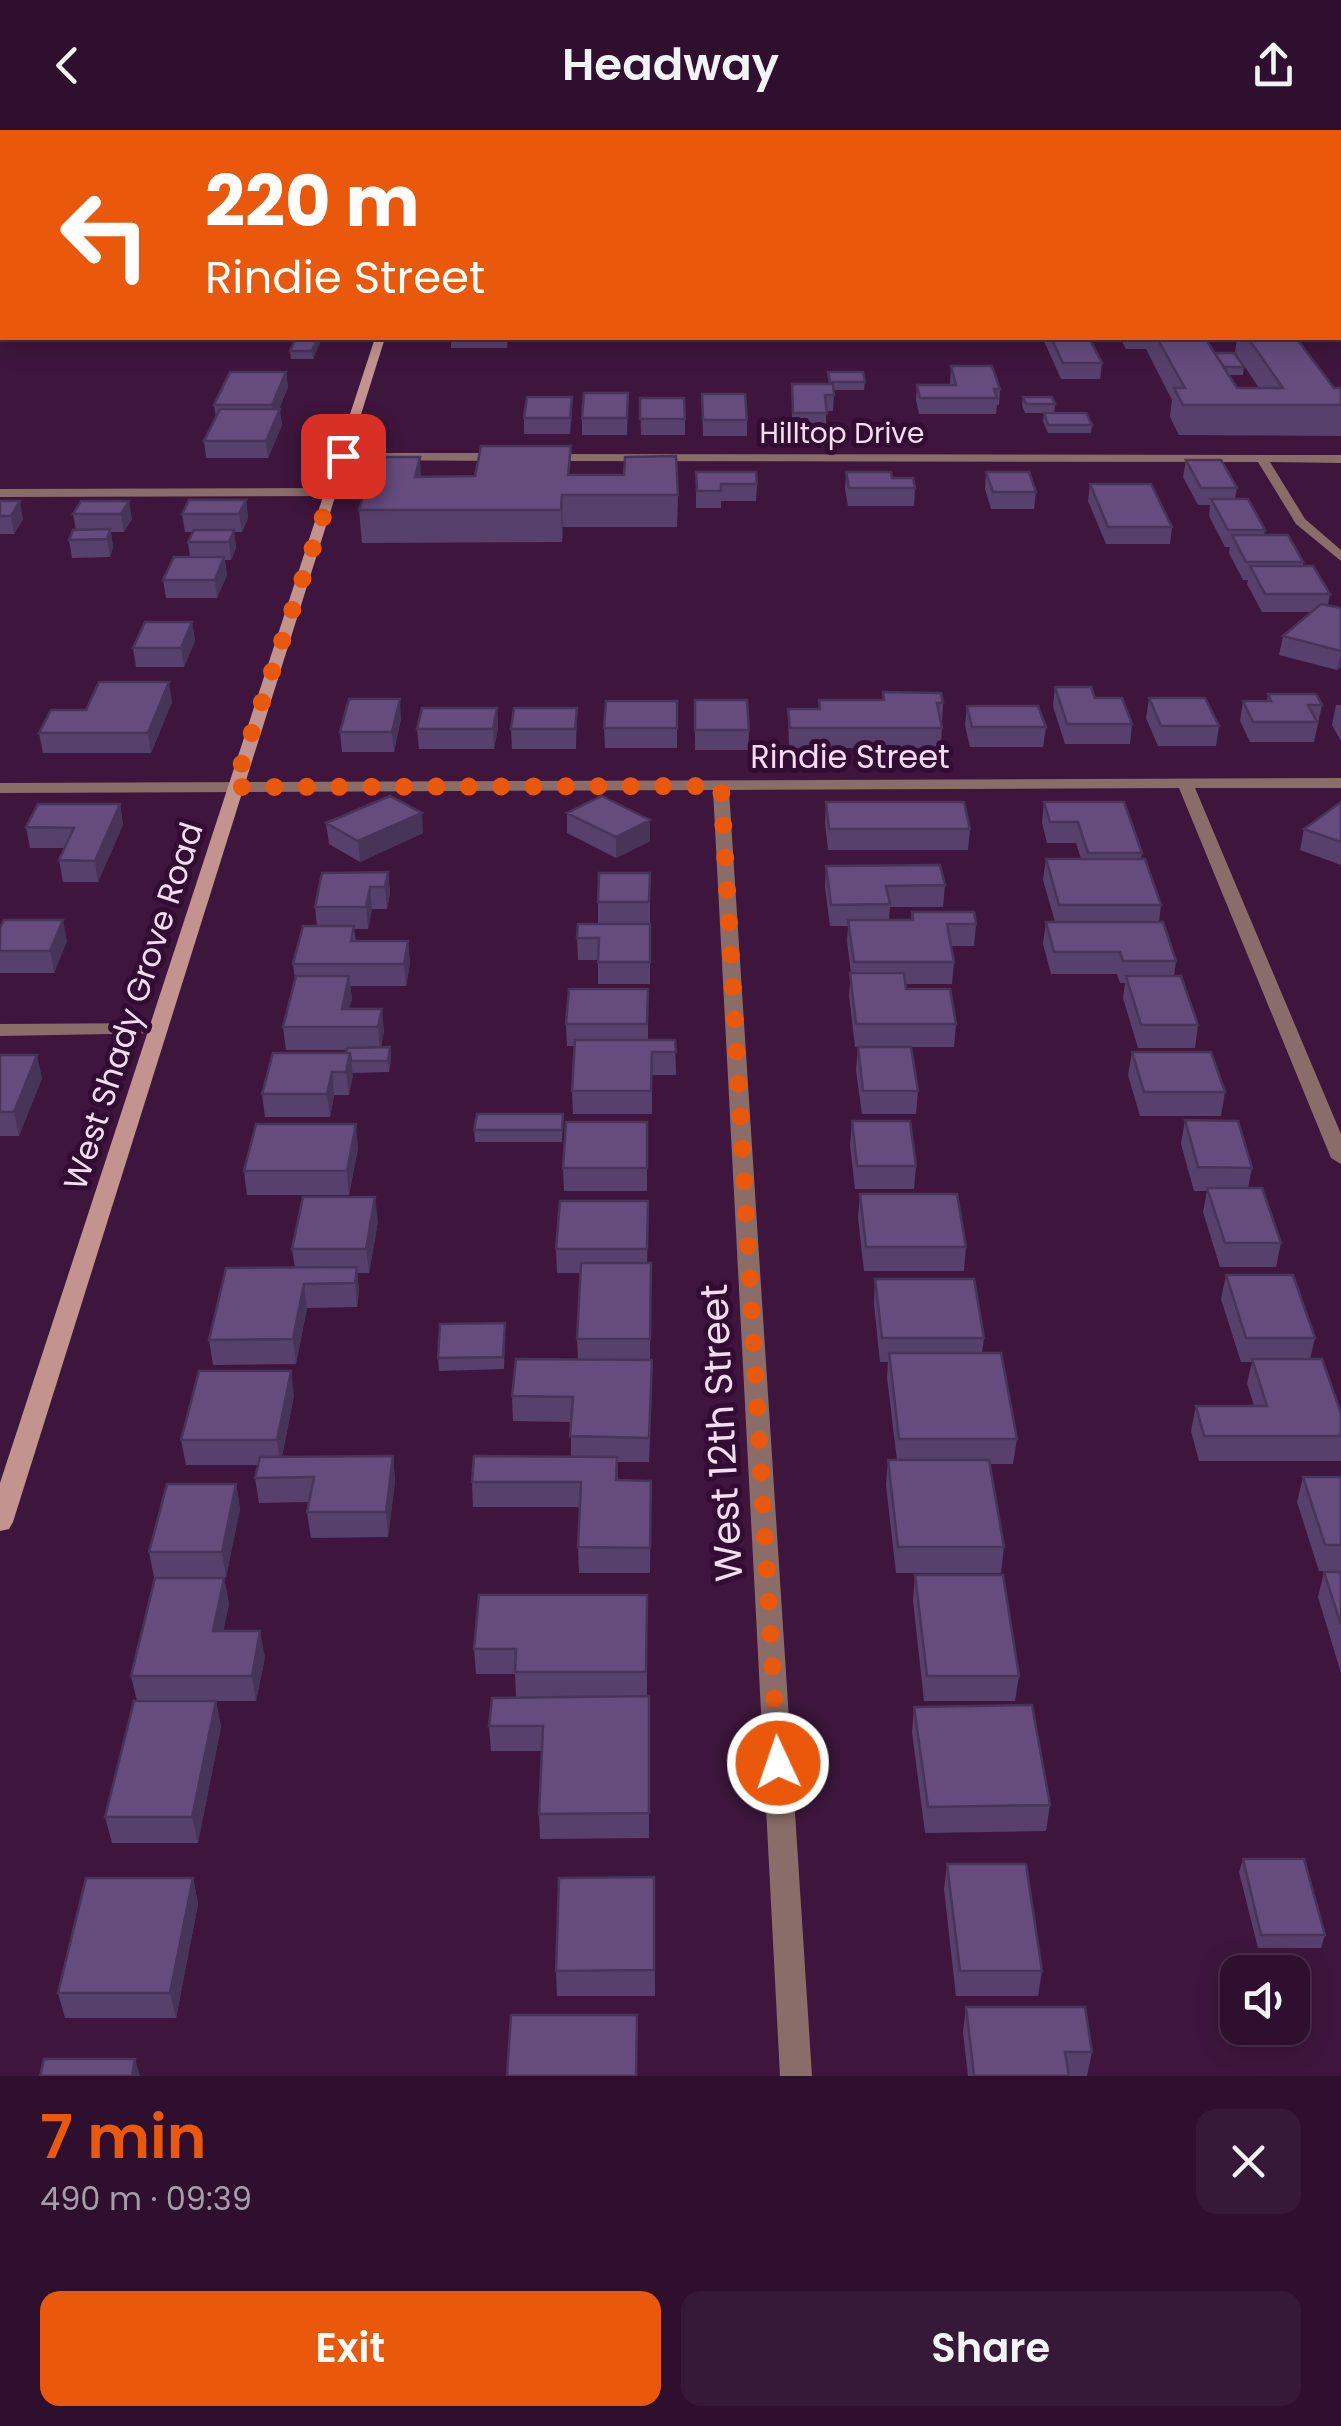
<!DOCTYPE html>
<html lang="en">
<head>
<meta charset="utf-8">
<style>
	:root { --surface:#2e102e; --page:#361936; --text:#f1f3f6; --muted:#a79daa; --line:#49304a; --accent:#ea580c }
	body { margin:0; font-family:Poppins,sans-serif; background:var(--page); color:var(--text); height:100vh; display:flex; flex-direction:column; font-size:38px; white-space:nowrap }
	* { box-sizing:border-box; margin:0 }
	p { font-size:32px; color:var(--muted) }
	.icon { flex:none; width:55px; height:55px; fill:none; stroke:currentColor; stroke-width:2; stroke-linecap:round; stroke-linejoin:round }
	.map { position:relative; height:1946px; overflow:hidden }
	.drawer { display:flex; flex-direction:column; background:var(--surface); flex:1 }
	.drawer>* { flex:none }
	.guide { position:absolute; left:0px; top:0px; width:1342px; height:210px; box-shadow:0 5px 25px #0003,0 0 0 2px var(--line); background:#ea580c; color:#fff; overflow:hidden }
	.tools { position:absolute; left:1220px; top:1825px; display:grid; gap:20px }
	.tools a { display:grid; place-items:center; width:90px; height:90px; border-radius:20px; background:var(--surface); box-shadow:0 5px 25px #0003,0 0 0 2px var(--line); font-size:50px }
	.pin { position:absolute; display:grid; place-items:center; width:85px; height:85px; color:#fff; margin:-42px; border-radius:20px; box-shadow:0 5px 15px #0006 }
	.me { position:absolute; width:110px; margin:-55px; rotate:357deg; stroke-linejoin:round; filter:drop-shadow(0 0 8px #0008) }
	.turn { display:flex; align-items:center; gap:35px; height:210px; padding:0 40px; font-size:45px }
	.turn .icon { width:130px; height:130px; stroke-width:2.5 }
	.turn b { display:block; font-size:70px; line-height:85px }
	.round { display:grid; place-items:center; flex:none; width:105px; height:105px; border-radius:20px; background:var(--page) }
	.head { display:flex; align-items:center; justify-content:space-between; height:170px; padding:0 40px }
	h1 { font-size:60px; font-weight:600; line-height:75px; color:var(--accent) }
	.action { display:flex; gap:20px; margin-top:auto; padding:20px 40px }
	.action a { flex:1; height:115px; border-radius:20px; background:var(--accent); color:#fff; font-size:40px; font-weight:600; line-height:115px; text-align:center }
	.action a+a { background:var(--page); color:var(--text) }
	header { display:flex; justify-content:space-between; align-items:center; height:130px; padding:0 40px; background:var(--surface); font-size:45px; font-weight:600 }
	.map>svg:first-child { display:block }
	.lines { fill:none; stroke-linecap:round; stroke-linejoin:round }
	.stream { stroke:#045d67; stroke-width:12 }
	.street { fill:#8a6d69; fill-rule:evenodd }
	.secondary { fill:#c2948d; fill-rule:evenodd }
	.wall { fill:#58406c }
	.shaded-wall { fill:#473458 }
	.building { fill:#664b7d; stroke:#473458; stroke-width:2.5 }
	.route { stroke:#ea580c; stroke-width:18; stroke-dasharray:0 32.4 }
	.labels { text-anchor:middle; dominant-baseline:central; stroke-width:10; stroke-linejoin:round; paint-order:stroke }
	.far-street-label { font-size:28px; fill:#f5dcf3; stroke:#330c33 }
	.street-label { font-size:32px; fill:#f5dcf3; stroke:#330c33 }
	.near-street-label { font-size:38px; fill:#f5dcf3; stroke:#330c33 }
</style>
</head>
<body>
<header><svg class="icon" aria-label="back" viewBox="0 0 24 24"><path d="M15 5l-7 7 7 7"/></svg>Headway<svg class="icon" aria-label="share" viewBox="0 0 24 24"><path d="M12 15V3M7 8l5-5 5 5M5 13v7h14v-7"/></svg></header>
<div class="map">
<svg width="1341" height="1946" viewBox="0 0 1341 1946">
	<rect width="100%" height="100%" fill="#3e163d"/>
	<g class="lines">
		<!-- stream -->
		<path class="stream" d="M957,2L964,0"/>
		<!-- street -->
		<path class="street" d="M1340,73H1341V79H1340Z
			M339,323H504L510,327L504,331L343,330L339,329Z
			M544,324L1341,325V333L1270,332L1305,389L1341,420V431L1296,394L1258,332L548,331L544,330Z
			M0,359L331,358L337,362L331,366L0,367Z
			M1341,648V658H1195L1341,1004V1034L1331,1028L1179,658L729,660L812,1946H780L713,660L0,663V653Z
			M158,893L168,899L165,903L0,906V894Z"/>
		<!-- secondary -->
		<path class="secondary" d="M375,208H385L13,1392L9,1399L0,1401V1353Z"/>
	</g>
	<!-- wall -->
	<path class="wall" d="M322,208L313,229H291L290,221Z
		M451,208H508L507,218H451Z
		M1045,208H1089L1102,233L1100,249H1061L1044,211Z
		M1120,208H1205L1215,223L1244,237L1243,245H1229L1237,258H1259L1235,222L1237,208H1300V212L1334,258H1341V306L1179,305L1170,287L1172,270L1146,219H1126Z
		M951,236L1000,259L999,275H997L996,284H919L916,270L917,255H950Z
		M286,242L288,257L279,279L282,295L268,328H206L204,311L216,289L214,275Z
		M828,242L865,252L864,260H834L833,281H826V299H792V254H829Z
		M628,263L627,305H582V288Z
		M702,264L747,290V306H703Z
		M1023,267L1055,274L1054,283H1025L1022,275Z
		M640,268L685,289V305H641Z
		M572,283L570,304H524V288Z
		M1044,283L1092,295L1091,303H1048L1043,291Z
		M1186,330L1237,358L1235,369L1265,400L1264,405L1303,432V436L1330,464L1328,475L1341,478V537L1337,540L1279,525L1283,506L1311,482H1262L1247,454L1248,450H1243L1229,423L1230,417H1225L1209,386L1210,375H1198L1183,347Z
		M696,342L757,354L756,371H721V378H696Z
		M846,342L892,348L915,358L914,376H848L845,359Z
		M986,342L1036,362L1034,379H991L985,359Z
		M572,345L678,365L677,397H563L562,412L362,413L359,380L421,347Z
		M1090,354L1172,397L1170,414H1106L1088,371Z
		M246,370L248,388L242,402H234L236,418L231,430H225L227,445L217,468H166L163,450L190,427L188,412L193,402H185L182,384Z
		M0,371L23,389L14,404H0Z
		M81,371L132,389L124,402H111L113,417L110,427L72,428L69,410L76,400L73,384Z
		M192,492L195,511L184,537H136L133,518Z
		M1055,557L1095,568L1132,594L1130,614H1065L1053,576Z
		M883,562L943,573L941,618H789L788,579H819V570H883Z
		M1268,564L1322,575L1314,612H1250L1240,591L1243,571H1267Z
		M1149,568L1219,596L1216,616H1158L1146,588Z
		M695,570L749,600L748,620H695Z
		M677,571V618H605L604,598Z
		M172,572L151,623H43L39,603L86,580Z
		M1336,575H1341V611L1332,595Z
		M967,576L1046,597L1043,617H970L965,595Z
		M497,578L498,597L494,619H419L417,599Z
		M577,578L576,619H512L511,599Z
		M401,588L394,622H342L340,602Z
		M826,672L970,699L968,720H828L825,693Z
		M1044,672L1142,723L1141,729L1161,775L1159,792L1176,831L1174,846L1198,895L1195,918H1138L1123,868L1125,853H1120L1117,844H1051L1043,814L1046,792H1055L1043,750L1046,729H1081L1076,713H1047L1042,693Z
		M1341,672V735L1300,720L1304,699Z
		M120,674L123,695L98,752H63L59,730L65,718H30L26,697Z
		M567,683L650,690V711L616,728L567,703Z
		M326,693L423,703L360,732L329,714Z
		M826,736L945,755L943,777H890L889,790H911L912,782L976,794L974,816H951L954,832L952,854H906V859L956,894L954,917H911L918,961L916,984H862L856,940L858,917H855L849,865L851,843L847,811L848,796H830L825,757Z
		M388,742L390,763L387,779H372L368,799H354L356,811H408L410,833L406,856H350L352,868L349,879L384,901L381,917H390L391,929L389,942L352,943L349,965H334L330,987H265L262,964L346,923L347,920H286L283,897L295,850L293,834L317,796L315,777Z
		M650,743V854H598V830H578L577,808L598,794V772Z
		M0,798L67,811L54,843H0Z
		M648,859V910H675L676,945H652V984H573L572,961L575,916H567L566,894Z
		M1132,922L1225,962L1221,986H1140L1128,945Z
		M0,925L42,948L19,1006H0Z
		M563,984L562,1012H475L474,1000Z
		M1185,990L1252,1038L1248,1058L1281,1113L1276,1137H1220L1203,1082L1207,1061H1194L1181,1014Z
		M852,991L916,1036L914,1059H855L850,1015Z
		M647,992V1061H564L563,1038Z
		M358,1018L349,1065H247L244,1041Z
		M860,1064L966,1117L964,1141H864L858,1088Z
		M648,1071L647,1133H651L650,1230H652V1255L649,1332H617L618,1350L651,1351L650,1443H579L578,1417L580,1377H473L472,1352L571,1326V1292L513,1291L512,1266L578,1229L577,1209L580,1143H557L556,1119Z
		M378,1091L369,1143H357L359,1161L357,1177L307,1178L296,1234L213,1235L209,1210L295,1138L292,1119Z
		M1226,1145L1315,1208L1310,1229L1341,1283V1331H1199L1191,1301L1196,1276H1254L1247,1253L1252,1232H1241L1221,1169Z
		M875,1149L984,1208L982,1223L1017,1309L1013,1334H989L1004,1417L1001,1443H896L886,1355L888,1330H897L887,1248L888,1232H880L874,1174Z
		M505,1205L504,1239L439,1241L438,1228Z
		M294,1265L282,1327L393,1326L395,1351L388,1407L311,1408L307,1382L309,1372L259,1373L255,1348L258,1335H186L181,1310Z
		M1303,1347H1341V1441H1319L1297,1372Z
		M236,1354L240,1379L226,1447H154L149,1422Z
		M1324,1442H1341V1543L1318,1467Z
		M915,1445L1019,1546L1015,1571H924L913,1470Z
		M224,1448L229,1474L223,1501L265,1527L256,1571H216L221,1597L198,1713H112L105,1687L137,1571L131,1546Z
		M647,1465V1566H649V1708L540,1709L539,1684L542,1621H491L489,1596L516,1567L515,1544H476L474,1519Z
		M914,1577L1050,1675L1046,1701L925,1703L912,1602Z
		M1243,1729L1325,1805L1321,1818H1258L1239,1742Z
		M947,1734L1042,1841L1038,1866H956L944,1759Z
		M654,1747L655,1866H557L556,1841Z
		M193,1748L198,1774L176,1888H65L58,1863Z
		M966,1877L1092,1922L1087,1946H968L963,1903Z"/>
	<!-- shaded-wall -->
	<path class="shaded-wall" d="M318,208H322L313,229L312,221Z
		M286,242L288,257L274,291L272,275Z
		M572,267V283L570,304V288Z
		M280,279L282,295L268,328L266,311Z
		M420,327L422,358L415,347Z
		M562,365L563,397L562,412L561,380Z
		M246,370L248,388L242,402L239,384Z
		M20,371L23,389L14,404L11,386Z
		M129,371L132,389L124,402L121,384Z
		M110,399L113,417L110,427L107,409Z
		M234,400L236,418L231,430L229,412Z
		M224,427L227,445L217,468L215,450Z
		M192,492L195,511L184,537L181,518Z
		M1341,521V537L1337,540Z
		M169,552L172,572L151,623L148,603Z
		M400,569L401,588L394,622L392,602Z
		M497,578L498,597L494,619L493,599Z
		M120,674L123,695L98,752L95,731Z
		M422,683L423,703L360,732L358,711Z
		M650,690V711L616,728V707Z
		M388,742L390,763L387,779L385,757Z
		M370,757L372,779L368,799L366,777Z
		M63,790L67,811L54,843L50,821Z
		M408,811L410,833L406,856L404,834Z
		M349,846L352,868L345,897L342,879Z
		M382,879L384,901L380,920L378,897Z
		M390,917L391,929L389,942L388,931Z
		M350,923L353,946L349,965L346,942Z
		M37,925L42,948L19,1006L14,982Z
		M332,942L334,965L330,987L327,964Z
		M356,994L358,1018L349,1065L347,1041Z
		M375,1067L378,1091L369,1143L366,1119Z
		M357,1137L359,1161L357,1177L355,1153Z
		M304,1154L307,1178L296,1234L293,1209Z
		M291,1241L294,1265L280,1335L277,1310Z
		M393,1326L395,1351L388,1407L386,1382Z
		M236,1354L240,1379L226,1447L222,1422Z
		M224,1448L229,1474L218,1527L213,1501Z
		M260,1501L265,1527L256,1571L252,1546Z
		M216,1571L221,1597L198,1713L192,1687Z
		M193,1748L198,1774L176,1888L170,1863Z
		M135,1929L140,1946H132Z"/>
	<!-- building -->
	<path class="building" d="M190,0H267L265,2H188Z
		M345,0H386L385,2H344Z
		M296,208H318L312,221H290Z
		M1051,208H1089L1102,233H1063Z
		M1157,208H1205L1237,258H1283L1248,208H1296L1334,258H1341V275H1183L1174,258H1185Z
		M1215,223H1234L1244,237H1224Z
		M951,236H992L1000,259H994L997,268H920L917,255H956Z
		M230,242H286L272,275H214Z
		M828,242H863L865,252H830Z
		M792,254H833L834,265H825L827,283H793Z
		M584,263H628L627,288H582Z
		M702,264H745L747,290H703Z
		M527,267H572L570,288H524Z
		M1023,267H1052L1055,274H1026Z
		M640,268H684L685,289H640Z
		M220,279H280L266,311H204Z
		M1044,283H1086L1092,295H1048Z
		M481,316H571L568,345H624L625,327L676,326L678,365H562L561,380H359L374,327H420L415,347L475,346Z
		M1186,330H1221L1237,358H1201Z
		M696,342H756L757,354H721V361H697Z
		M846,342H891L892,348H913L915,358H849Z
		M986,342H1029L1036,362H993Z
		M1090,354H1151L1172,397H1108Z
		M1211,369H1248L1265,400H1228Z
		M189,370H246L239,384H182Z
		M0,371H20L11,386H0Z
		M81,371H129L121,384H73Z
		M110,399L107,409L69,410L73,400Z
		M194,400H234L229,412H188Z
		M1232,405H1288L1303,432H1246Z
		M174,427H224L215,450H163Z
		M1250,436H1313L1330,464H1265Z
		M1321,474L1341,478V521L1283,506Z
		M145,492H192L181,518H133Z
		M99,552H169L148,603H39L51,580H86Z
		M1055,557H1091L1095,568H1122L1132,594H1067Z
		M883,562L941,563L943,573H937L942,598H790L788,579H820L819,570H884Z
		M1268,564H1316L1322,575H1308L1317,592H1253L1243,571H1271Z
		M1149,568H1205L1219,596H1161Z
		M349,569H400L392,602H340Z
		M695,570H747L749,600H695Z
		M606,571H677V598H604Z
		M967,576H1038L1046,597H972Z
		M422,578H497L493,599H417Z
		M514,578H577L575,599H511Z
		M390,666L422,683L358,711L326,693Z
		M602,666L650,690L616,707L567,683Z
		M826,672H964L970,699H829Z
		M1044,672H1124L1142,723H1088L1078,692H1050Z
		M1341,672V712L1304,699Z
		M38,674H120L95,731L59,730L74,698L26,697Z
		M1046,729H1145L1161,775H1059Z
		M940,735L945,755L886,756L890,774L831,775L826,736Z
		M388,742L385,757H370L366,777H315L322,743Z
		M599,743H650L649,772H598Z
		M912,782H974L976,794H947L954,832H854L848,790H913Z
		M4,790H63L50,821H0V798Z
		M1046,792H1163L1176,831H1123L1120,822H1054Z
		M578,794H650V832H598L599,808H577Z
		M303,796H354L351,811H408L404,834H293Z
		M850,843H904L906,859H950L956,894H856Z
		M296,846H349L342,879H382L378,897H283Z
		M1126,846H1181L1198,895H1141Z
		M569,859H648L647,894H566Z
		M575,910H675L676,922H652L651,961H572Z
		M390,917L388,931H351L350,923H346L347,918Z
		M858,917H911L918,961H863Z
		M1132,922H1211L1225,962H1144Z
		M273,923H350L346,942H332L327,964H262Z
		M0,925H37L14,982H0Z
		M477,984H563L562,1000H474Z
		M1185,990L1238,991L1252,1038L1198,1037Z
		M852,991H910L916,1036H857Z
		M566,992H647V1038H563Z
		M256,994H356L347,1041H244Z
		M1207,1058H1262L1281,1113H1225Z
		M860,1064H957L966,1117H866Z
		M303,1067H375L366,1119H292Z
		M560,1071H648L647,1119H556Z
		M581,1133H651L650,1209H577Z
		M357,1137L355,1153L304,1154L293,1209L209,1210L226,1138Z
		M1226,1145H1293L1315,1208H1246Z
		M875,1149H974L984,1208H882Z
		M505,1193L503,1227L438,1228L440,1194Z
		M889,1223H1001L1017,1309H899Z
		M516,1229L652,1230L649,1308L570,1306L573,1267L512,1266Z
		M1252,1229H1322L1341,1283V1306H1204L1196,1276H1267Z
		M199,1241H291L277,1310H181Z
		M393,1326L386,1382H307L314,1347L255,1348L260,1327Z
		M474,1326L617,1327L616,1350L651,1351L650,1418L578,1417L581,1352H472Z
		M888,1330H989L1004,1417H898Z
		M1303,1347H1341V1415H1325Z
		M167,1354H236L222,1422H149Z
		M1324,1442H1341V1495Z
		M915,1445H1003L1019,1546H927Z
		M155,1448H224L213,1501H260L252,1546H131Z
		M479,1465H647L646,1542H515L516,1519H474Z
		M649,1566V1683L539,1684L543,1596H489L492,1568Z
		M134,1571H216L192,1687H105Z
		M1032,1575L1050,1675L928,1677L914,1577Z
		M1243,1729H1304L1325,1805H1261Z
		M947,1734H1026L1042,1841H960Z
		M654,1747V1840L556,1841L559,1748Z
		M86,1748H193L170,1863H58Z
		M966,1877H1085L1092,1922H1065L1069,1946H974Z
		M511,1885H637L636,1946H507Z
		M44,1929H135L132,1946H40Z"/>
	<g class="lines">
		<!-- route -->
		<path class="route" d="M343,326L234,657L721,656L778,1633"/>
	</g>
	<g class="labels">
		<!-- far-street labels -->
		<g class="far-street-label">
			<text x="842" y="303">Hilltop Drive</text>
		</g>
		<!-- street labels -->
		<g class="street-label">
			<text x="850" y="626">Rindie Street</text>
			<text transform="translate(133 876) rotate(-72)">West Shady Grove Road</text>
		</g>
		<!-- near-street labels -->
		<g class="near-street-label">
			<text transform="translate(721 1303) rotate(-93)">West 12th Street</text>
		</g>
	</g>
</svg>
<div class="tools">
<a><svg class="icon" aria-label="sound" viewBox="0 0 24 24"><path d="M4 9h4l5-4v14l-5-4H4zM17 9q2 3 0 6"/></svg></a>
</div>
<div class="pin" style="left:343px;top:326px;background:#d93025"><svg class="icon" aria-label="arrive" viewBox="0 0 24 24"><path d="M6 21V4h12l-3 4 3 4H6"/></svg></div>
<svg class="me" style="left:778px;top:1633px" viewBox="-20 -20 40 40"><circle r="17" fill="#ea580c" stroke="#fff" stroke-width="3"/><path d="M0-11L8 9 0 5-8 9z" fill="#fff"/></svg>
<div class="guide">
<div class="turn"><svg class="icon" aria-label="left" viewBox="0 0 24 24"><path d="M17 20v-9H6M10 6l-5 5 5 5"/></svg><div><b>220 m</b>Rindie Street</div></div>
</div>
</div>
<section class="drawer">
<div class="head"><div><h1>7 min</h1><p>490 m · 09:39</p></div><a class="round"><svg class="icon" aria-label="close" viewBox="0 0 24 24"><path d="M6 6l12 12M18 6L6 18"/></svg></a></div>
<div class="action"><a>Exit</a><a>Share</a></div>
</section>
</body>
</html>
